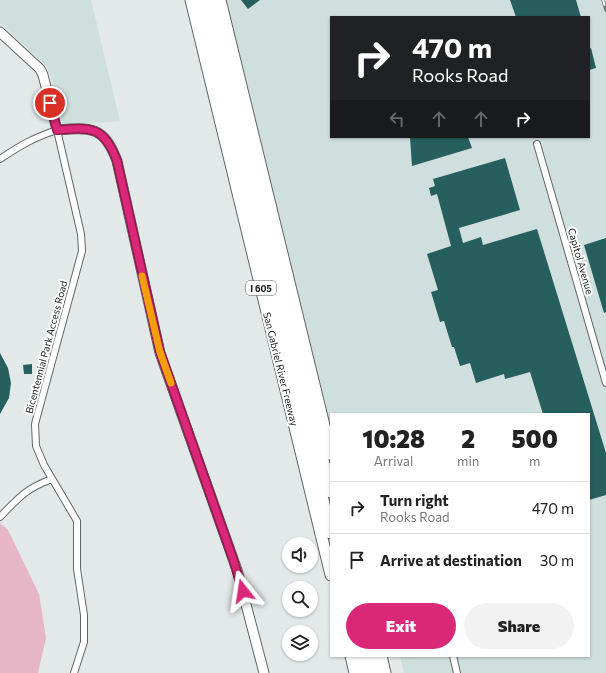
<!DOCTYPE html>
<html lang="en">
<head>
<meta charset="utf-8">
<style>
	:root { --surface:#fff; --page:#f2f2f2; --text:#222; --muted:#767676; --line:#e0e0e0; --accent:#db2777 }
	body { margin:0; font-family:Commissioner,sans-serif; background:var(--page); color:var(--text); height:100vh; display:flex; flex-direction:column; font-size:15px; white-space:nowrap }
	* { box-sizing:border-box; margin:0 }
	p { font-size:13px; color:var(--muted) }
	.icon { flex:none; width:22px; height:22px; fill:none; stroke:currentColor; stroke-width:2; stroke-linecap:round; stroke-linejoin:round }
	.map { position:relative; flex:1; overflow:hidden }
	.drawer { position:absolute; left:330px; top:413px; width:260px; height:244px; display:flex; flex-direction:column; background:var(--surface); border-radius:0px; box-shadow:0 1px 3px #0004 }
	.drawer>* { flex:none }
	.top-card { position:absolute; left:330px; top:16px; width:260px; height:122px; border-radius:0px; box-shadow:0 1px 3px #0004; background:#202124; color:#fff; overflow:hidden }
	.buttons { position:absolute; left:282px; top:537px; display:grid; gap:8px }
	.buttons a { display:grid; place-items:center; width:36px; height:36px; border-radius:50%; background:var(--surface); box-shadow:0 1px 3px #0004; font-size:20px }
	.pin { position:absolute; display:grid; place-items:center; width:34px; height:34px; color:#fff; margin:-17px; border:2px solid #fff; border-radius:50%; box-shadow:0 1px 4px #0007 }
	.me { position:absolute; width:44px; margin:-22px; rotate:345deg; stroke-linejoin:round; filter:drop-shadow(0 0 3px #0008) }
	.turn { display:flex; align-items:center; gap:14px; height:84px; padding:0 16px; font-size:18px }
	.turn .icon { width:52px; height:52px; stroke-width:2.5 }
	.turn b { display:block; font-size:28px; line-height:34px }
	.lanes { display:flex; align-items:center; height:38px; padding:0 16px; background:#0003; justify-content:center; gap:20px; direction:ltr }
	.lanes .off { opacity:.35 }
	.eta { display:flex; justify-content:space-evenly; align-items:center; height:68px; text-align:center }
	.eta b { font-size:24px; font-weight:800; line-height:28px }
	.cta { display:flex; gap:8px; margin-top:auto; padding:8px 16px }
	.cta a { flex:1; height:46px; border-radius:24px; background:var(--accent); color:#fff; font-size:16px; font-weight:800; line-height:46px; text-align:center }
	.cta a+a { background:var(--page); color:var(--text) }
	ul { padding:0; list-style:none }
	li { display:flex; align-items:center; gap:12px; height:52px; padding:0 16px; border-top:1px solid var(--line) }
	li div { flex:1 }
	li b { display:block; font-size:15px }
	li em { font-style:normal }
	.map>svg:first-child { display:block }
	.built { fill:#cfdfdd; fill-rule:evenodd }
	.green { fill:#e6b6c6 }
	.building { fill:#265f5d }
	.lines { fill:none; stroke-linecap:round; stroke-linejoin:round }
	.street-casing { stroke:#616666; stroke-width:8 }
	.secondary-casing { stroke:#616666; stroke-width:11 }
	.highway-casing { stroke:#616666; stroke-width:13 }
	.street { stroke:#fff; stroke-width:6 }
	.secondary { stroke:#fff; stroke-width:9 }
	.highway { stroke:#fff; stroke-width:11 }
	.rail-casing { stroke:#717575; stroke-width:3.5 }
	.rail { stroke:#fff; stroke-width:2; stroke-dasharray:6; stroke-linecap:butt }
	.route-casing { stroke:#8e194d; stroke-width:10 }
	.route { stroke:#db2777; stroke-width:7 }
	.slow { stroke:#f59e0b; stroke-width:7 }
	.labels { text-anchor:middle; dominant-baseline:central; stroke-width:4; stroke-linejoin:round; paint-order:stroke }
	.shield { fill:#fff; stroke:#5d5e5e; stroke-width:1 }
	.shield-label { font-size:9px; font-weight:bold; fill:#171919 }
	.street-label { font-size:10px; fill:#171919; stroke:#fff }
</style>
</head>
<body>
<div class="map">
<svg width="606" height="673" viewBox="0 0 606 673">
	<rect width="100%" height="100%" fill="#e3e9e9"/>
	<!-- built -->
	<path class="built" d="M0,0H91L120,121L65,125L62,123L51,77L45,65L0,23Z
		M213,0H606V673H404L400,656H589V414H331V434ZM331,17H589V137H331Z"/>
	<!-- green -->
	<path class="green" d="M0,523L8,530L39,594L46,638L38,673H0Z"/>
	<!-- building -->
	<path class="building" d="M241,0H260L248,9Z
		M510,0H576L581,17H516Z
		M591,48L596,68L589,70V49Z
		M410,137H468L472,148L412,166Z
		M505,158L520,210L459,228L463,243L481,237L483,245L537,229L606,453V495L589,500V414H543L530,372L505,379L504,374L476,383L470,363L460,366L454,347H452L444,321L440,322L431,292L438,290L427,254L451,246L437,194L431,196L429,188L435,186L433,179Z
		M606,238V312L604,313L584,245Z
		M0,353L8,368L11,383L9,398L0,414Z
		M32,364V374H24L23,365Z"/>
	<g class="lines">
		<defs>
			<path id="street" d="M537,144L606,383
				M0,159C21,145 33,138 57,130L81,234L82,251L35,424L36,446L44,465L77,521V569L84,615V642L74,673
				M0,517C19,497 27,488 52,479
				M453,656L457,673"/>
			<path id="secondary" d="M0,32L40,69L43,75L57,130C91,127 104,126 117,161L160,353L237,570L264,673"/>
			<path id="highway" d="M191,0L331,575
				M202,0L331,533
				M210,0L331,492
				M220,0L331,454
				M351,656L355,673
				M361,656L365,673
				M371,656L375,673
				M381,656L385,673"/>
		</defs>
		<!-- street casing -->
		<use href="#street" class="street-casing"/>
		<!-- secondary casing -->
		<use href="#secondary" class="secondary-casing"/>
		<!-- highway casing -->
		<use href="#highway" class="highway-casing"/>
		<!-- street -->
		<use href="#street" class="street"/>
		<!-- secondary -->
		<use href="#secondary" class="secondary"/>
		<!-- highway -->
		<use href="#highway" class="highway"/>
		<defs>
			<path id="rail" d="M603,0L606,10"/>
		</defs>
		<!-- rail casing -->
		<use href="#rail" class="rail-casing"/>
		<!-- rail -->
		<use href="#rail" class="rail"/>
	</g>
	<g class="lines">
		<defs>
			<path id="route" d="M50,103L57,130C91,127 104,126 117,161L160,352L233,559L243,591"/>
		</defs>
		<!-- route casing -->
		<use href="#route" class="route-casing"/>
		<!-- route -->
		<use href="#route" class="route"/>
		<!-- slow -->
		<path class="slow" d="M142,276L160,352L171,383"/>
	</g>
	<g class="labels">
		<!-- shield labels -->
		<rect class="shield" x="246" y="281" width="30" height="14" rx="3"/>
		<g class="shield-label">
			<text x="261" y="288">I 605</text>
		</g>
		<!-- street labels -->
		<g class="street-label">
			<text transform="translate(581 261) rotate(74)">Capitol Avenue</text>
			<text transform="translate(46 347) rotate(-75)">Bicentennial Park Access Road</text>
			<text transform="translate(281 369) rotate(76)">San Gabriel River Freeway</text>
		</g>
	</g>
</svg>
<div class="buttons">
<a><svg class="icon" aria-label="sound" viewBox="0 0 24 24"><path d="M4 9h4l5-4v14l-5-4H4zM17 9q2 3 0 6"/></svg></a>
<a><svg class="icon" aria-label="search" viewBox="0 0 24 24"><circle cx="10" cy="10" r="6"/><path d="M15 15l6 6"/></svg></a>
<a><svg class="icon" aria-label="layers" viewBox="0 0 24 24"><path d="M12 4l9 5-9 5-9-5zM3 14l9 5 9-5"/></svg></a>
</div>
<div class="pin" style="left:50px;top:103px;background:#d93025"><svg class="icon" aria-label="arrive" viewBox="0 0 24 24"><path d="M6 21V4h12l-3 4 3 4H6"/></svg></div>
<svg class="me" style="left:243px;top:591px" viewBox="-20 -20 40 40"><path d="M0-17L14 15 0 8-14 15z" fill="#db2777" stroke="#fff" stroke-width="4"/></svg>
<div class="top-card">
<div class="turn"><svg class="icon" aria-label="right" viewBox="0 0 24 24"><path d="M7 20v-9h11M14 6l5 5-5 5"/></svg><div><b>470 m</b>Rooks Road</div></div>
<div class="lanes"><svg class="icon off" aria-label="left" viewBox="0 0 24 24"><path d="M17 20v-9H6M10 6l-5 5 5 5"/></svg><svg class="icon off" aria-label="ahead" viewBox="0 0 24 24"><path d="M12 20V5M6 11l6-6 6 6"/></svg><svg class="icon off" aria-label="ahead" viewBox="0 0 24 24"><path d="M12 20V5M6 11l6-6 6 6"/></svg><svg class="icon" aria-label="right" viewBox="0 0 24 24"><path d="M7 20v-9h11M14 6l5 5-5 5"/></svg></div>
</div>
<section class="drawer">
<div class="eta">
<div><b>10:28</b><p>Arrival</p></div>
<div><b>2</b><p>min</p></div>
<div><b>500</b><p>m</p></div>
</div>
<ul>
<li><svg class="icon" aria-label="right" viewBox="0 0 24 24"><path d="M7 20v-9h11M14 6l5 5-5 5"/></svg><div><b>Turn right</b><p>Rooks Road</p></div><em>470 m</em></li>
<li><svg class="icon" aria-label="arrive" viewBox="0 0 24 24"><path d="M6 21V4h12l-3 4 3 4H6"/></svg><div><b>Arrive at destination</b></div><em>30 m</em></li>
</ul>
<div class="cta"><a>Exit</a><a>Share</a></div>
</section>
</div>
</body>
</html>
